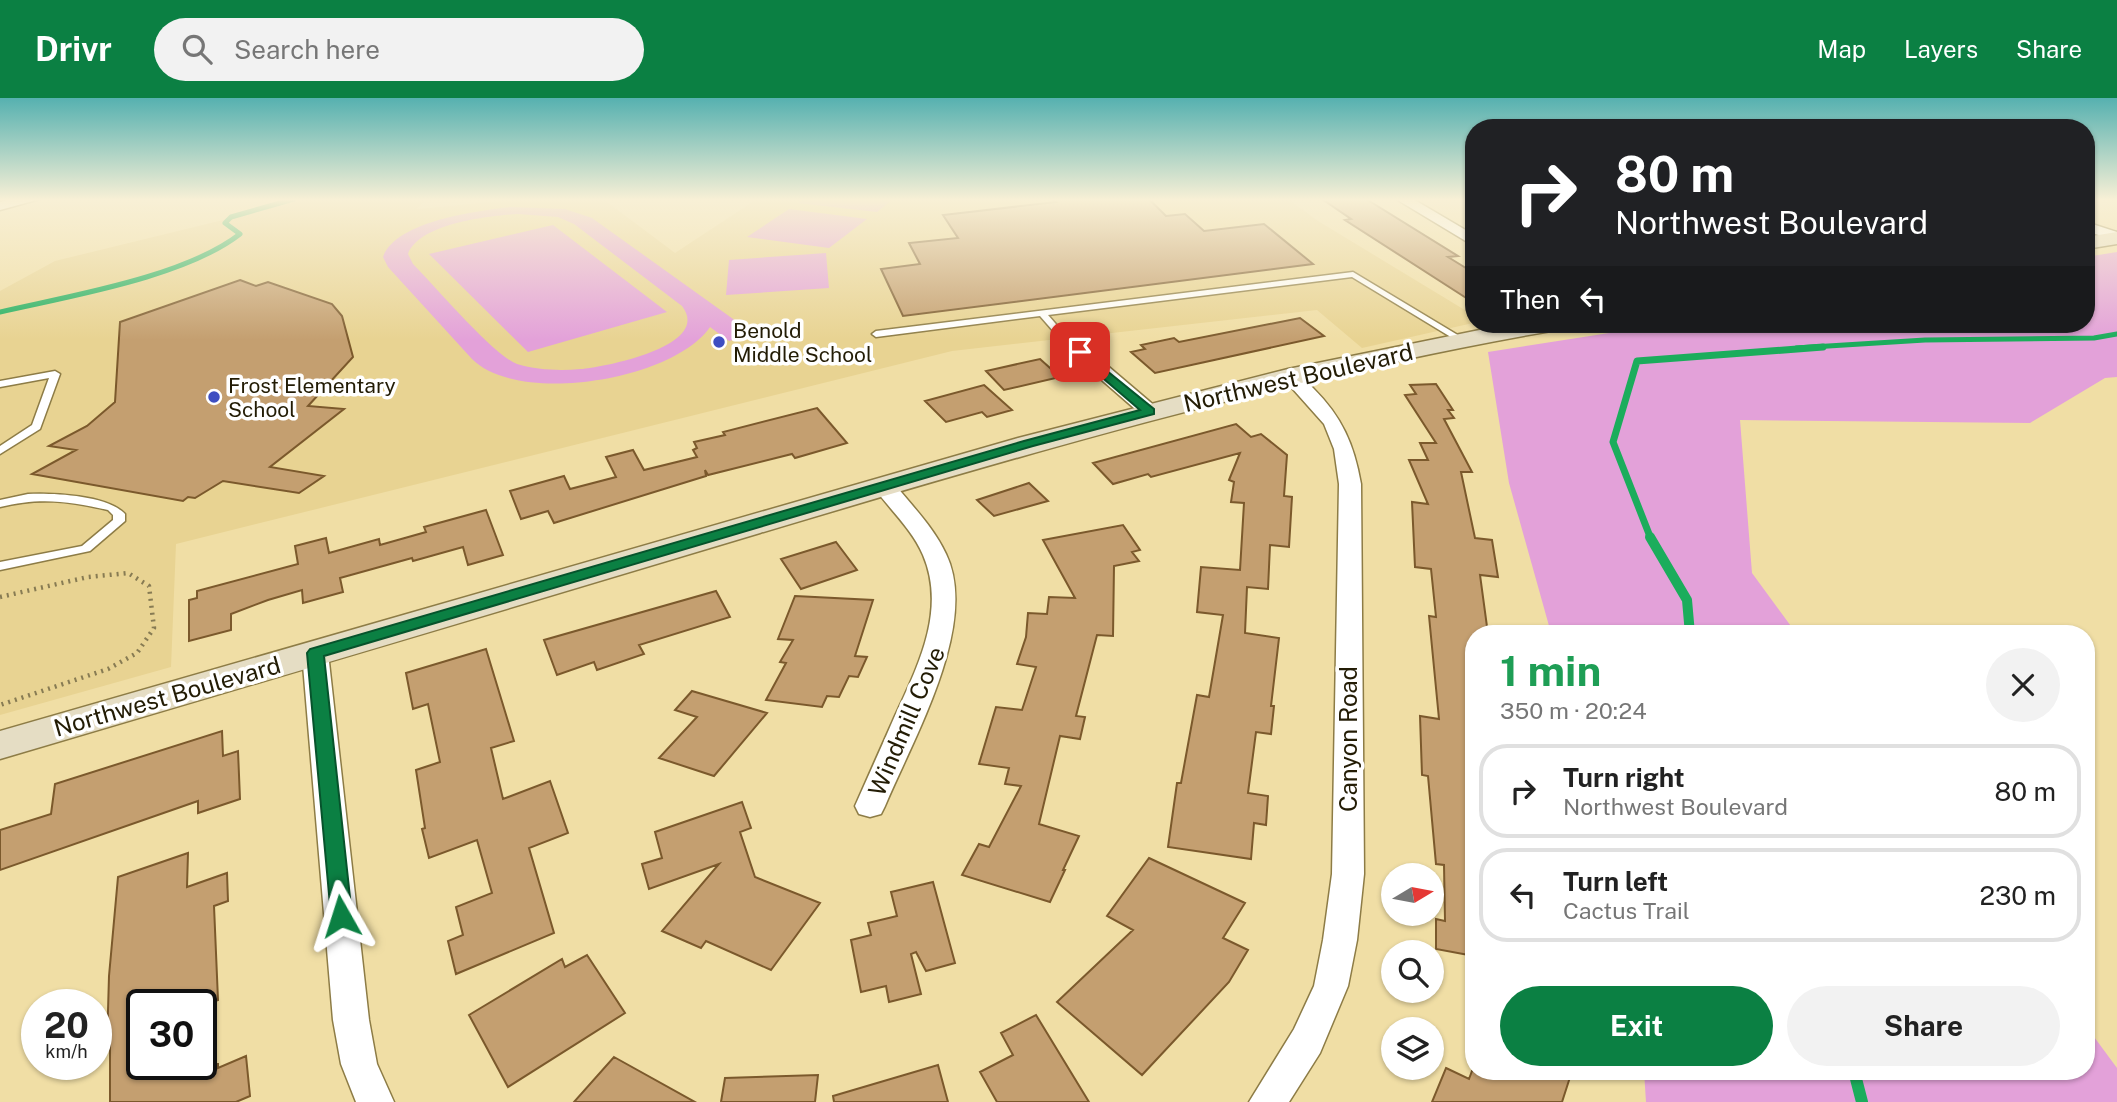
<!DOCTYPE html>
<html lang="en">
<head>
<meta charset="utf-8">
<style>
	:root { --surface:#fff; --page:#f2f2f2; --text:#222; --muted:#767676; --line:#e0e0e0; --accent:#0b8043 }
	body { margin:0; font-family:"Public Sans",sans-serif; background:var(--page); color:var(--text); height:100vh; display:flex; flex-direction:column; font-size:26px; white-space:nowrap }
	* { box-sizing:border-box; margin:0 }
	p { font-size:23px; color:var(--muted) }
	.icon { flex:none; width:38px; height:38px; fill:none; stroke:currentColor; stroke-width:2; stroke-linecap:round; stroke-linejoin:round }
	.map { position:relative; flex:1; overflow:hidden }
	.panel { position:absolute; left:1465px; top:527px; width:630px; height:455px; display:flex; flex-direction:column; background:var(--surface); border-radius:28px; box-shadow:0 2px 5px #0004 }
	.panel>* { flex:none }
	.hud { position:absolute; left:1465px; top:21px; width:630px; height:214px; border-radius:28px; box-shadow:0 2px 5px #0004; background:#202124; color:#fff; overflow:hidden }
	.needle { width:46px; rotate:80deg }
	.buttons { position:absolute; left:1381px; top:765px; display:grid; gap:14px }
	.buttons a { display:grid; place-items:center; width:63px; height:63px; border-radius:50%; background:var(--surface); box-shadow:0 2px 5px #0004; font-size:35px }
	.speed { position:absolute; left:21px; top:891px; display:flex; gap:14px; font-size:35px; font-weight:700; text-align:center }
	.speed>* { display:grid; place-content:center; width:91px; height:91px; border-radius:50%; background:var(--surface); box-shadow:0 2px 5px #0004; line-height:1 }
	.speed small { font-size:18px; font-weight:400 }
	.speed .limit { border:4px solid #111; border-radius:10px; background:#fff; color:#111 }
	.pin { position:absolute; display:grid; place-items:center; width:60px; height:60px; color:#fff; margin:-30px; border-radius:14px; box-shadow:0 4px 10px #0006 }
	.me { position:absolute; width:77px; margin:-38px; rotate:354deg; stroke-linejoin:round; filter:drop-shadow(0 0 5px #0008) }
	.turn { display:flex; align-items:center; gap:24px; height:147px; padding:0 35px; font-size:32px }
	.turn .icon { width:91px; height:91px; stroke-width:2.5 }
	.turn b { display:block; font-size:49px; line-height:60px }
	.then { display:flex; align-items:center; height:66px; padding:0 35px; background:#0003; gap:14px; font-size:26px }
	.round { display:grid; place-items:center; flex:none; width:74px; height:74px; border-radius:37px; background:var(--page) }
	.head { display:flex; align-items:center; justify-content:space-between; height:119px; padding:0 35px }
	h1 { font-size:42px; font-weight:700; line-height:52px; color:#1e9e55 }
	.button { display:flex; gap:14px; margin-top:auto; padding:14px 35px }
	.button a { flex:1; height:80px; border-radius:42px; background:var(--accent); color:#fff; font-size:28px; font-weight:700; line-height:80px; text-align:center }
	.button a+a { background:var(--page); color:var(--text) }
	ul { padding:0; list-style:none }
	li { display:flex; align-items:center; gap:21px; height:94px; margin:0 14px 10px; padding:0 21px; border:4px solid var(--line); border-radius:28px }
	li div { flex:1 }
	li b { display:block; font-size:26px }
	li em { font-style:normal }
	header { display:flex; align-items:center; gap:42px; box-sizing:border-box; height:98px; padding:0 35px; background:var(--accent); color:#fff }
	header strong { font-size:33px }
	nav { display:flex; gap:38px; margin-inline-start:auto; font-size:24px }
	.search { width:490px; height:63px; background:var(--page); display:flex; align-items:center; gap:18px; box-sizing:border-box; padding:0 24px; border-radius:38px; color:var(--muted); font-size:26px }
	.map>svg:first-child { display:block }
	.built { fill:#e8d392 }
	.green { fill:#e3a1d9; fill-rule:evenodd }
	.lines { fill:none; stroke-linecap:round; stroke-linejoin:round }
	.stream-far3 { stroke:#1bad5c; stroke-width:5 }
	.stream-far2 { stroke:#1bad5c; stroke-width:7 }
	.stream-far1 { stroke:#1bad5c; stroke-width:10 }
	.stream { stroke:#1bad5c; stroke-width:12 }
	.building { fill:#c49f70; stroke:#7b592c; stroke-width:2 }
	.lane-casing { stroke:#8d7c46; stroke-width:3 }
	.street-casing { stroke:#8d7c46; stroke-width:3 }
	.secondary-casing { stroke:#8d7c46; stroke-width:3 }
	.path { stroke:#877b53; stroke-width:4.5; stroke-dasharray:2 5; stroke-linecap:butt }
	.lane { fill:#fff; fill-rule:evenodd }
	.street { fill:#fff; fill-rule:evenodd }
	.secondary { fill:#e5ddc4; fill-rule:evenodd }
	.route { fill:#0b8043; stroke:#07532c; stroke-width:2 }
	.poi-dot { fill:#3e4ec1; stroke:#fff; stroke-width:2.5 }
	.labels { text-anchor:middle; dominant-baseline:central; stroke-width:7; stroke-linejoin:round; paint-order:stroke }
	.far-poi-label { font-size:21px; fill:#231c05; stroke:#fff; text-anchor:start }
	.street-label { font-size:24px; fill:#231c05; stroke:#fff }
</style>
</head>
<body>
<header>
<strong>Drivr</strong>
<div class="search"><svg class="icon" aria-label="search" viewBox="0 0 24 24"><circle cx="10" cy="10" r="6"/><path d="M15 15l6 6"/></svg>Search here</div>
<nav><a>Map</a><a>Layers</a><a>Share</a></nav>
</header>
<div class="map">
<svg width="2117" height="1004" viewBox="0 0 2117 1004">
	<rect width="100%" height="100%" fill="#f0dea5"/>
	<!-- built -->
	<path class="built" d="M309,101H426L417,111L524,101H603L675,155L757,101H1288L1318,123L1473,217V225L1362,250L1317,212L952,253L176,446L171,569L0,617V193L55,163Z"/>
	<!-- green -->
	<path class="green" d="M803,101H893L877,114L798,105Z
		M510,109L565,111L592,120L754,236L729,243L710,229C674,282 519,308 472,261L388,169L383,159C396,123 477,113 510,109ZM518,116L558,119L574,126L682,208C713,248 604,269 581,271C560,273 537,272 517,266C494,258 434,187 413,166L408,156C420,125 489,118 518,116Z
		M789,111L867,121L829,150L747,139Z
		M553,127L667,214L528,254L429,156Z
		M2117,154V279L2105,280L2030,325L1740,322L1752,475L1796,535H1551L1509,385L1488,254L1667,226H2086V159Z
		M826,155L829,190L726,197L729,162Z
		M2086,928L2117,970V1004H1646L1644,973H2086Z"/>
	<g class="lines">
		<!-- stream-far3 -->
		<path class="stream-far3" d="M0,214C69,198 185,179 240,136L225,125L231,119L294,101
			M1796,250L1925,242L2094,240L2117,236"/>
		<!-- stream-far2 -->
		<path class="stream-far2" d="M1651,441L1613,344L1637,263L1823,249"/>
		<!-- stream-far1 -->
		<path class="stream-far1" d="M1650,439L1687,502L1690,536"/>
		<!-- stream -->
		<path class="stream" d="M1854,973L1862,1004"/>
	</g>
	<!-- building -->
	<path class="building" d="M1053,101H1149L1166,118L1185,116L1204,133L1264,126L1313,166L903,218L881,171L920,166L909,145L958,140L943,117L1056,104Z
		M1322,101H1366L1458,158L1448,159L1474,175V205L1345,122L1351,121Z
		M240,182L256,188L268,184L332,206L342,218L353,259L308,308L344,311L270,369L324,378L299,395L223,383L195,400L188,399L183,403L32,376L76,352L49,348L87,328L115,304L120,224Z
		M1300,220L1324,238L1155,275L1131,254L1145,251L1141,247L1174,240L1179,244Z
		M1040,261L1060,279L1004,292L986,273Z
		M1436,286L1453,312H1448L1454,320L1444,321L1472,374H1461L1475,440L1492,442L1498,479L1480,477L1488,536H1474V858L1436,851V821L1445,823L1444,767L1436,766L1428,678L1422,677L1420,618L1439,621L1429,518L1436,519L1431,471L1415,469L1412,404L1428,406L1409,362H1428L1420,345H1436L1405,297L1416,296L1410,287Z
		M984,287L1012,312L987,319L982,314L946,324L925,303Z
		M817,310L847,345L795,360L792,356L708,377L705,372L706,378L554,425L548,413L521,421L510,393L564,378L570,391L616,379L606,359L633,352L644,372L697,359L693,352L697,350L694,344L725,337L723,334Z
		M1236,326L1251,339L1261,336L1287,357L1284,398L1292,399L1289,449L1270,447L1268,491L1247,489L1245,535L1279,540L1271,608H1274L1271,636L1256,634L1248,695L1268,698L1266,727L1254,725L1251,761L1168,749L1177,685H1181L1197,597L1209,599L1223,517L1197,514L1201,469L1240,472L1244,405L1231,404L1234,384L1229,382L1240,355L1151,379L1148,376L1113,386L1093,365Z
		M1029,385L1048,403L994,418L977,402Z
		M486,412L503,457L468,467L463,449L413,463L412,460L340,480L343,494L303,505L302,492L268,502L231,516V532L189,543V502L197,500V493L298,466L295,448L326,440L329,455L379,441L380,447L426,434L424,429Z
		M1123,427L1140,452L1132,454L1139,463L1114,468L1113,538L1097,537L1076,618L1085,619L1080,641L1060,638L1039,726L1079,738L1063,772H1065L1050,804L962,777L979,746L989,749L1021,688L1005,686L1009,670L979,666L996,609L1022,612L1036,569L1017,566L1026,539L1028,515L1047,516L1049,499L1075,500L1043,442Z
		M836,444L857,472L801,491L781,461Z
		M716,493L730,519L639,547L644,556L597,572L594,564L557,577L544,542Z
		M795,498L873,502L855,558L867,559L858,579L849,578L839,599L827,598L822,609L766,602L786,565L780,564L793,542L778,541Z
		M486,551L514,643L491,650L503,701L550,683L568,735L529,750L554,835L456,876L448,843L463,837L456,809L492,795L477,742L429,760L422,731L425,730L416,672L440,664L428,606L413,611L406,575Z
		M692,593L767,615L714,678L659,660L697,619L675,612Z
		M222,633L223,658L238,653L240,701L198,715V703L0,772V732L51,716L55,686Z
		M742,704L751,730L740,734L755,779L820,805L771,872L706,843L701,850L662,833L719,766L649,791L642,766L662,760L655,734Z
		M188,755L187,789L227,775L228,803L214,808L218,902L207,906H142V966H218V970L246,958L250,998L236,1004H110V945L107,947L109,878L118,779Z
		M1149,760L1245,805L1223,840L1248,852L1229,884L1142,977L1057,904L1133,832L1107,818Z
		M933,784L955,865L926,873L916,854L911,856L921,896L889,904L886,888L861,894L851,842L871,837L868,825L897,818L891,794Z
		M587,857L625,915L508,989L469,917L562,861L565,869Z
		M1036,917L1089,1004H997L980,974L1013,957L1001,935Z
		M614,959L695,1004H574Z
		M938,967L948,1004H834L833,998Z
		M1446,970L1469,981L1472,973H1572L1562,1004H1432Z
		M818,977L815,1004H721L725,980Z"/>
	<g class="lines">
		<defs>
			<path id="lane" d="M1353,174L1466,242L1459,244L1352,179L1048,217L1068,240L1064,243L1061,242L1040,218L876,239L872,236L876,233Z
				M55,273L60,276L40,331L0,356V348L32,327L49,280L0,289V283Z
				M28,396C53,395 107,397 125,416V423L90,453L0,472V464L82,448L113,422V417L108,412C69,403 39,399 0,409V402Z"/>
			<path id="street" d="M12,101H40L0,112V104Z
				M1396,101H1413L1474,137V148Z
				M2086,124L2117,134V143L2086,133Z
				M1064,235L1070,236L1156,309L1159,313L1156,317H1142L1058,244L1055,240L1058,236Z
				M1292,274C1301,277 1307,284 1313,290C1342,319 1354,346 1361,386L1364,776L1357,842L1348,888L1320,955L1289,1004H1249L1294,931L1314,888L1323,842L1332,776L1339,386L1334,351L1324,326L1283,280Z
				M884,382L892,383C911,407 933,428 946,456C980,526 913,641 885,708L881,716L870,719L859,716L855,708C868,679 881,650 894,620C917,570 947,513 923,457C912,431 889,411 873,388L876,383Z
				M315,547L324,549L328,555L369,922L377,966L394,1004H356L341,966L333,922L302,555L306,549Z"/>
			<path id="secondary" d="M2117,134V146L2086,151V139Z
				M1509,226H1563L1560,231L1551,233C1282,280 1021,357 760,435C507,511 253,587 0,661V633L1018,340L1288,271Z"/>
		</defs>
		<!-- lane casing -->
		<use href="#lane" class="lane-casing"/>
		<!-- street casing -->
		<use href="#street" class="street-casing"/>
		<!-- secondary casing -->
		<use href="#secondary" class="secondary-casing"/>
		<!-- path -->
		<path class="path" d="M0,499L88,479L128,475L149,488L154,530L137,555L108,571L0,607"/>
		<!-- lane -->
		<use href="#lane" class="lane"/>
		<!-- street -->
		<use href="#street" class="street"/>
		<!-- secondary -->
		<use href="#secondary" class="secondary"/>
	</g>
	<!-- sky -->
	<linearGradient id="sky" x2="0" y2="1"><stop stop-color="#56b1b0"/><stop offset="0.42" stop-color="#f8f0d6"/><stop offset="1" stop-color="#f8f0d6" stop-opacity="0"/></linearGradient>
	<rect width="2117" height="242" fill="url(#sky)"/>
	<!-- route -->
	<path class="route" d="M1080,251L1154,311V316L1033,348L324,558L352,818L349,824L341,827L334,824L331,818L307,555L310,551L1024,343L1140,312L1076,257L1074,254Z"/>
	<!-- markers -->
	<g class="poi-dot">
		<circle cx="719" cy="244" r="7"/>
		<circle cx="214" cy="299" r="7"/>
	</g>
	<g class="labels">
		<!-- far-poi labels -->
		<g class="far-poi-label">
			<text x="733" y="232">Benold<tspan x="733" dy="24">Middle School</tspan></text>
			<text x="228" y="287">Frost Elementary<tspan x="228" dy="24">School</tspan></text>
		</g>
		<!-- street labels -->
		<g class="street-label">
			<text transform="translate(1298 279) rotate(-13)">Northwest Boulevard</text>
			<text transform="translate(167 598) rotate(-16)">Northwest Boulevard</text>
			<text transform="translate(906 623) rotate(-67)">Windmill Cove</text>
			<text transform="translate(1348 641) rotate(-90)">Canyon Road</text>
		</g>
	</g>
</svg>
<div class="buttons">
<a><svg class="needle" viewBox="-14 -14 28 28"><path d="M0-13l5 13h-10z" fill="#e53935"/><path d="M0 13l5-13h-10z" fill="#767676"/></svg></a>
<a><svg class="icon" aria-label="search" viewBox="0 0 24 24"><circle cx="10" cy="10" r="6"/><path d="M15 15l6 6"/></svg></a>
<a><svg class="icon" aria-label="layers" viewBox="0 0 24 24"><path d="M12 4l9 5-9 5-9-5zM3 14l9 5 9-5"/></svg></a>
</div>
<div class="speed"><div>20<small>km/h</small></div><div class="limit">30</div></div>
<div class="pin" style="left:1080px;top:254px;background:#d93025"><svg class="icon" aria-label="arrive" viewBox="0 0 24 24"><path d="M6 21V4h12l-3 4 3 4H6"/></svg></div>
<svg class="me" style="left:341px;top:818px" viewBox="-20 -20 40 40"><path d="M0-17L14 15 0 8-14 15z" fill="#0b8043" stroke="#fff" stroke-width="4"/></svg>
<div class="hud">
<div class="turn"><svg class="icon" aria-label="right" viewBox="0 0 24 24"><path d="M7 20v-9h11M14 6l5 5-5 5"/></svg><div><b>80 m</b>Northwest Boulevard</div></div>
<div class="then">Then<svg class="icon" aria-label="left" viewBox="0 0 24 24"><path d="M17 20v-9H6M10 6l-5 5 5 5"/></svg></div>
</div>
<section class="panel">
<div class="head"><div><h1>1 min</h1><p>350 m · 20:24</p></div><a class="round"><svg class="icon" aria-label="close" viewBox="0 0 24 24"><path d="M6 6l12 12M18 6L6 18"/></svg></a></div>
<ul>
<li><svg class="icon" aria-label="right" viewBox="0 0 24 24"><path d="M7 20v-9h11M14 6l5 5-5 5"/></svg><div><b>Turn right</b><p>Northwest Boulevard</p></div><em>80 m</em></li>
<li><svg class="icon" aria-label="left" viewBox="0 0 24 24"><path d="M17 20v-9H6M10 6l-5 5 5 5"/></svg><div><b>Turn left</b><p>Cactus Trail</p></div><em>230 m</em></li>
</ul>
<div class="button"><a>Exit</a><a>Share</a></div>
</section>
</div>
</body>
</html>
